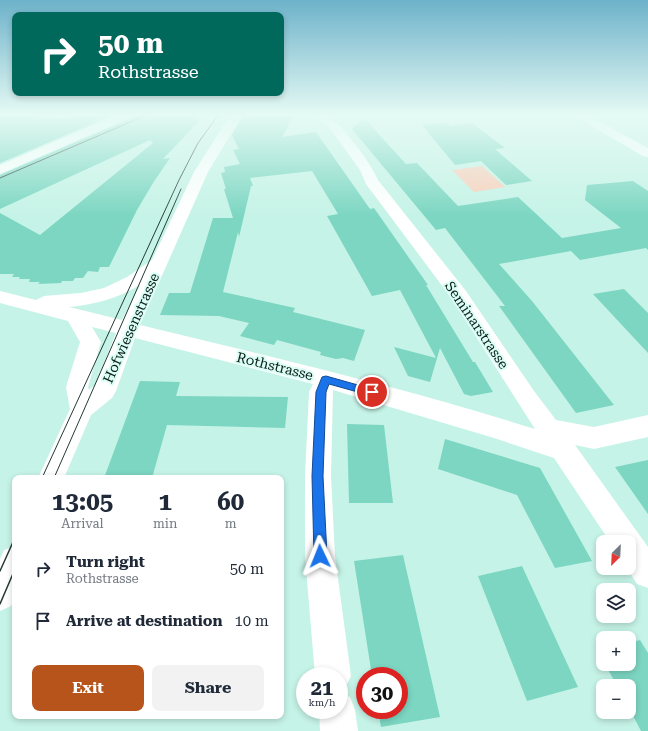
<!DOCTYPE html>
<html lang="en">
<head>
<meta charset="utf-8">
<style>
	:root { --surface:#fff; --page:#f2f2f3; --text:#1f2937; --muted:#747a83; --accent:#b6541b }
	body { margin:0; font-family:"Roboto Serif",serif; background:var(--page); color:var(--text); height:100vh; display:flex; flex-direction:column; font-size:15px; white-space:nowrap }
	* { box-sizing:border-box; margin:0 }
	p { font-size:13px; color:var(--muted) }
	.icon { flex:none; width:22px; height:22px; fill:none; stroke:currentColor; stroke-width:2; stroke-linecap:round; stroke-linejoin:round }
	.map { position:relative; flex:1; overflow:hidden }
	.details { position:absolute; left:12px; top:475px; width:272px; height:244px; display:flex; flex-direction:column; background:var(--surface); border-radius:8px; box-shadow:0 2px 6px #0003 }
	.details>* { flex:none }
	.hud { position:absolute; left:12px; top:12px; width:272px; height:84px; border-radius:8px; box-shadow:0 2px 6px #0003; background:#00695c; color:#fff; overflow:hidden }
	.needle { width:26px; rotate:204deg }
	.controls { position:absolute; left:596px; top:535px; display:grid; gap:8px }
	.controls a { display:grid; place-items:center; width:40px; height:40px; border-radius:8px; background:var(--surface); box-shadow:0 2px 6px #0003; font-size:20px }
	.speed { position:absolute; left:296px; top:667px; display:flex; gap:8px; font-size:20px; font-weight:700; text-align:center }
	.speed>* { display:grid; place-content:center; width:52px; height:52px; border-radius:50%; background:var(--surface); box-shadow:0 2px 6px #0003; line-height:1 }
	.speed small { font-size:10px; font-weight:400 }
	.speed .limit { border:6px solid #d22; background:#fff; color:#111 }
	.pin { position:absolute; display:grid; place-items:center; width:34px; height:34px; color:#fff; margin:-17px; border:2px solid #fff; border-radius:50%; box-shadow:0 1px 4px #0007 }
	.me { position:absolute; width:44px; margin:-22px; rotate:358deg; stroke-linejoin:round; filter:drop-shadow(0 0 3px #0008) }
	.turn { display:flex; align-items:center; gap:14px; height:84px; padding:0 20px; font-size:18px }
	.turn .icon { width:52px; height:52px; stroke-width:2.5 }
	.turn b { display:block; font-size:28px; line-height:34px }
	.eta { display:flex; justify-content:space-evenly; align-items:center; height:68px; text-align:center }
	.eta b { font-size:24px; font-weight:700; line-height:28px }
	.action { display:flex; gap:8px; margin-top:auto; padding:8px 20px }
	.action a { flex:1; height:46px; border-radius:8px; background:var(--accent); color:#fff; font-size:16px; font-weight:700; line-height:46px; text-align:center }
	.action a+a { background:var(--page); color:var(--text) }
	ul { padding:0; list-style:none }
	li { display:flex; align-items:center; gap:12px; height:52px; padding:0 20px }
	li div { flex:1 }
	li b { display:block; font-size:15px }
	li em { font-style:normal }
	.map>svg:first-child { display:block }
	.green { fill:#fbcfbb }
	.building { fill:#7cd6c2 }
	.lines { fill:none; stroke-linecap:round; stroke-linejoin:round }
	.minor { fill:#fff; fill-rule:evenodd }
	.tram-far1 { stroke:#253a35; stroke-width:1 }
	.tram { stroke:#253a35; stroke-width:1.5 }
	.route { fill:#1a73e8; stroke:#114b97 }
	.labels { text-anchor:middle; dominant-baseline:central; stroke-width:4; stroke-linejoin:round; paint-order:stroke }
	.street-label { font-size:14px; fill:#0e1f1b; stroke:#dafef5 }
</style>
</head>
<body>
<div class="map">
<svg width="648" height="731" viewBox="0 0 648 731">
	<rect width="100%" height="100%" fill="#c6f3e7"/>
	<!-- green -->
	<path class="green" d="M482,166L505,187L474,192L452,170Z"/>
	<!-- building -->
	<path class="building" d="M0,114H16L62,119L75,114H115L0,163Z
		M136,114H198L196,116L200,120L163,159L170,158L153,183L137,210L109,267H100L98,272L88,271L83,278H75L73,281H62L61,283L38,284L40,282H29L30,279H19L20,277H12L14,274H0V213L40,235L153,143L150,140L0,209V175L134,117Z
		M244,114H295L282,137L316,132L370,209L374,208L428,285H426L473,362H475L493,392L471,396L464,394L440,348L430,382L408,376L394,347L436,358L400,290L372,296L327,216L338,214L312,171L250,178L253,186H251L239,237L238,232L223,292L295,308L293,312L365,330L354,361L343,358L336,359L320,355L321,352L277,340L274,345L240,336L249,323L219,316L160,315L169,293H190L213,218H233L224,189H226L221,173L225,172L224,167L240,164L233,150L239,149L232,135Z
		M364,118L406,164L417,163L458,206L518,197L562,238L621,228L585,200L587,185L633,181L648,191V250L646,248L580,260L571,251L499,264L532,301L614,405L576,413L499,306H505L445,228L436,230L352,129Z
		M448,123L450,126L472,123L505,148L495,149L532,181L506,185L481,161L455,165L422,125Z
		M624,289L648,313V353L593,294Z
		M140,381L180,382L176,396L288,397L285,428L167,425L152,478H104Z
		M347,424L384,425L393,503H349Z
		M445,439L540,468L592,561L555,568L517,495L438,469Z
		M648,460V514L615,467Z
		M403,555L440,717L381,727L378,710H399V676H372L354,561Z
		M522,566L578,687L527,701L478,576Z
		M640,640L648,653V731H641L629,708V686H617L605,664H629V643Z"/>
	<g class="lines">
		<!-- minor -->
		<path class="minor" d="M119,114H135L133,116L0,174V165Z
			M231,114H243L208,172L140,325C272,357 405,388 535,429L452,299L366,184L360,170L329,127L322,123L314,114C318,114 324,113 327,115C342,124 371,163 378,180L466,291L534,391L556,420L594,427L648,415V437L594,449L575,445L648,547V588L637,584L627,568H629V542H610L554,458L494,438L333,390L331,476L335,556L351,676L345,688L339,691V676H315L305,556V476L309,392L313,384L135,338L116,391L112,398L91,415L64,478H38L70,409L66,387L80,342L68,321L0,303V291L36,300L44,296L81,293L104,288L127,277L152,260L194,172ZM140,285L122,320L69,307C94,305 118,298 140,285ZM92,327L116,333L95,385L89,390L88,387L101,342Z
			M572,114H586L648,148V157L643,156L574,116Z
			M637,114H648V118L639,116Z
			M15,546V597L11,606L0,611V559L4,550Z
			M339,692L350,697L355,710L358,731H320L319,710H339Z"/>
		<!-- tram-far1 -->
		<path class="tram-far1" d="M0,178L149,114
			M42,478L179,180L198,143L219,114
			M54,478L181,189
			M13,543L15,538"/>
		<!-- tram -->
		<path class="tram" d="M0,571L13,542
			M0,604L15,569"/>
	</g>
	<!-- sky -->
	<linearGradient id="sky" x2="0" y2="1"><stop stop-color="#6db2ca"/><stop offset="0.53" stop-color="#e5faf4"/><stop offset="1" stop-color="#e5faf4" stop-opacity="0"/></linearGradient>
	<rect width="648" height="216" fill="url(#sky)"/>
	<!-- route -->
	<path class="route" d="M326,376L372,389L375,390L376,392L375,395L372,396L329,384L326,392L323,476L327,556L325,561L320,563L316,561L314,556L312,476L316,392L322,377Z"/>
	<g class="labels">
		<!-- street labels -->
		<g class="street-label">
			<text transform="translate(477 325) rotate(56)">Seminarstrasse</text>
			<text transform="translate(131 328) rotate(-66)">Hofwiesenstrasse</text>
			<text transform="translate(275 366) rotate(14)">Rothstrasse</text>
		</g>
	</g>
</svg>
<div class="controls">
<a><svg class="needle" viewBox="-14 -14 28 28"><path d="M0-13l5 13h-10z" fill="#e53935"/><path d="M0 13l5-13h-10z" fill="#747a83"/></svg></a>
<a><svg class="icon" aria-label="layers" viewBox="0 0 24 24"><path d="M12 4l9 5-9 5-9-5zM3 14l9 5 9-5"/></svg></a>
<a>+</a>
<a>−</a>
</div>
<div class="speed"><div>21<small>km/h</small></div><div class="limit">30</div></div>
<div class="pin" style="left:372px;top:392px;background:#d93025"><svg class="icon" aria-label="arrive" viewBox="0 0 24 24"><path d="M6 21V4h12l-3 4 3 4H6"/></svg></div>
<svg class="me" style="left:320px;top:556px" viewBox="-20 -20 40 40"><path d="M0-17L14 15 0 8-14 15z" fill="#1a73e8" stroke="#fff" stroke-width="4"/></svg>
<div class="hud">
<div class="turn"><svg class="icon" aria-label="right" viewBox="0 0 24 24"><path d="M7 20v-9h11M14 6l5 5-5 5"/></svg><div><b>50 m</b>Rothstrasse</div></div>
</div>
<section class="details">
<div class="eta">
<div><b>13:05</b><p>Arrival</p></div>
<div><b>1</b><p>min</p></div>
<div><b>60</b><p>m</p></div>
</div>
<ul>
<li><svg class="icon" aria-label="right" viewBox="0 0 24 24"><path d="M7 20v-9h11M14 6l5 5-5 5"/></svg><div><b>Turn right</b><p>Rothstrasse</p></div><em>50 m</em></li>
<li><svg class="icon" aria-label="arrive" viewBox="0 0 24 24"><path d="M6 21V4h12l-3 4 3 4H6"/></svg><div><b>Arrive at destination</b></div><em>10 m</em></li>
</ul>
<div class="action"><a>Exit</a><a>Share</a></div>
</section>
</div>
</body>
</html>
